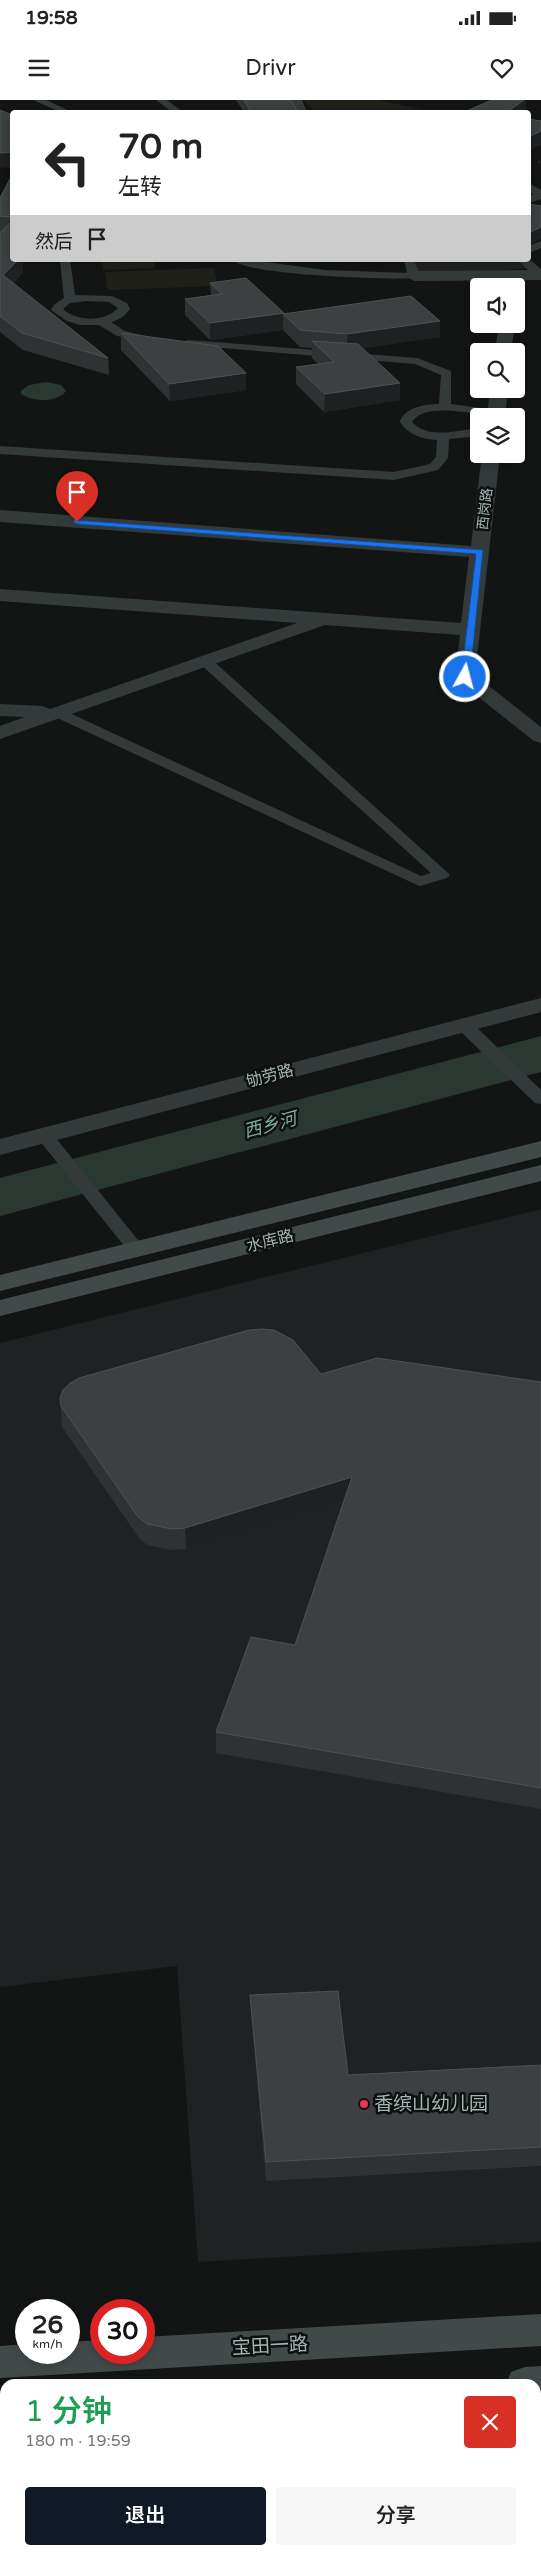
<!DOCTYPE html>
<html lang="zh">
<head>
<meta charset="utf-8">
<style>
	:root { --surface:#fff; --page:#f6f6f6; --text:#222; --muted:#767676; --accent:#111827 }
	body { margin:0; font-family:"Varela Round","Noto Sans SC",sans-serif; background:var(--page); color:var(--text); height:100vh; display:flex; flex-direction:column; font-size:19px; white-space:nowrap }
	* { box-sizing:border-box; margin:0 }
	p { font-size:16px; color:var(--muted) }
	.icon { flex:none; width:28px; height:28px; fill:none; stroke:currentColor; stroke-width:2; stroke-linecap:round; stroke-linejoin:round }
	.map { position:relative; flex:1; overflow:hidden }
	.details { position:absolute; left:0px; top:2279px; width:541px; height:176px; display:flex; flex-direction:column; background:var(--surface); border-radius:15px 15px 0 0; box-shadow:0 2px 8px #0003 }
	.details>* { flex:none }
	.hud { position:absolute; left:10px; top:10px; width:521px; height:152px; border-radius:5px; box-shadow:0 2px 8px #0003; background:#fff; color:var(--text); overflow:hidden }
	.controls { position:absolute; left:470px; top:178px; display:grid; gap:10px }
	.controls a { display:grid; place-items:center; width:55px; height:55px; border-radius:5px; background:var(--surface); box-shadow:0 2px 8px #0003; font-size:25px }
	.speed { position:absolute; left:15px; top:2199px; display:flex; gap:10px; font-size:25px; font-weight:700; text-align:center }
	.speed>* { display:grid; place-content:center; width:65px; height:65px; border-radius:50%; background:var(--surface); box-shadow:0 2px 8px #0003; line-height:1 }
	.speed small { font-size:12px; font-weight:400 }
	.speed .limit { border:8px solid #d22; background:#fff; color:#111 }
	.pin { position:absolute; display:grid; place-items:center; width:42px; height:42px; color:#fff; margin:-51px -21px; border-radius:50% 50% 50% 0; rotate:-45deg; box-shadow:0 0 5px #0007 }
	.pin .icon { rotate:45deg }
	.me { position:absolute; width:55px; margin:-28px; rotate:7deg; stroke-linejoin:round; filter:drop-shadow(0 0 4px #0008) }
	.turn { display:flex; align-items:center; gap:18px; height:105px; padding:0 25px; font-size:22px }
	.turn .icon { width:65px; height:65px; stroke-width:2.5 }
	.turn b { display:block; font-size:35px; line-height:42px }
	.then { display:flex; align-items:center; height:48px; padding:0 25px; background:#0003; gap:10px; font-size:19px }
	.round { display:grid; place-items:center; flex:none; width:52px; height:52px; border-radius:5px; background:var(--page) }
	.head { display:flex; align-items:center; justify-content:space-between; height:85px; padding:0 25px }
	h1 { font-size:30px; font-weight:600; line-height:38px; color:#1e9e55 }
	.primary-button { display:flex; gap:10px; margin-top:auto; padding:10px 25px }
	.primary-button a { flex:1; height:58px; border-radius:5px; background:var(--accent); color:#fff; font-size:20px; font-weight:600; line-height:58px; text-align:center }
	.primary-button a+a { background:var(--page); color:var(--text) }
	.status { display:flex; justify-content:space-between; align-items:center; height:35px; padding:0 25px; background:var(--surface); direction:ltr }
	.status svg { height:14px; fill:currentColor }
	header { display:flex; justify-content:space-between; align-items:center; height:65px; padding:0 25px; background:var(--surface); font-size:22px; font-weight:600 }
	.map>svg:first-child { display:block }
	.built { fill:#1f2122 }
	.green { fill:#1e2019 }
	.water { fill:#2a3832 }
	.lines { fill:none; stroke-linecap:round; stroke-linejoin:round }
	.river { fill:#2a3832; fill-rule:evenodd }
	.path { stroke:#3a4140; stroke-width:2; stroke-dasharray:1 2.5; stroke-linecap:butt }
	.lane { fill:#343a3a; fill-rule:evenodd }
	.street { fill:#343a3a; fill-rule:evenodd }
	.secondary { fill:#424a49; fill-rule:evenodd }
	.wall { fill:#2f3233 }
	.shaded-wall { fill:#1e2021 }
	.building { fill:#3c4040; stroke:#4c5252 }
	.route { fill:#1a73e8; stroke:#114b97 }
	.poi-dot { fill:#ef3153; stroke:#0e1010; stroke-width:2 }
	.labels { text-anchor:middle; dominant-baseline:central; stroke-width:5; stroke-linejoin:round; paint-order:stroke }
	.far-street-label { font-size:14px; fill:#a5b5b3; stroke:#0e1010 }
	.street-label { font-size:16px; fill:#a5b5b3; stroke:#0e1010 }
	.water-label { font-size:18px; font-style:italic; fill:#7cb09d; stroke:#0e1010 }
	.near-poi-label { font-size:19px; fill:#a5b5b3; stroke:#0e1010; text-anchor:start }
	.near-street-label { font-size:19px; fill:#a5b5b3; stroke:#0e1010 }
</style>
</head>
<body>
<div class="status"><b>19:58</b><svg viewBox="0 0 49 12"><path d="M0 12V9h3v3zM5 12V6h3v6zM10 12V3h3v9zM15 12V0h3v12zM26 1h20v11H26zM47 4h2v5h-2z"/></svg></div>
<header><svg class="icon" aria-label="menu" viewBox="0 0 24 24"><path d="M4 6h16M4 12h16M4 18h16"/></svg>Drivr<svg class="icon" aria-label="heart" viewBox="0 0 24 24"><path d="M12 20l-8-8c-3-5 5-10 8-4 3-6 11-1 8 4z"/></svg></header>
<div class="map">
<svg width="541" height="2454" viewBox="0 0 541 2454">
	<rect width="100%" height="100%" fill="#131515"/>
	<!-- built -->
	<path class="built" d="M409,160H523L532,168L414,176Z
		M541,1109V2142L198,2162L177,1866L0,1887V1243Z"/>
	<!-- green -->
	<path class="green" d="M303,0H377L435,12H316Z
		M102,160H153L155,168L103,170Z
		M214,168L218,186L108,190L105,172Z"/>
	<!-- water -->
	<path class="water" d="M46,282L61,285L66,291C57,303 33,302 21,294V291L29,285Z"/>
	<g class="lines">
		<!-- river -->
		<path class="river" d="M541,936V972L0,1116V1078Z"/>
		<!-- path -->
		<path class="path" d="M539,62L541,61"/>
		<!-- lane -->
		<path class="lane" d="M33,0H46L72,12H60Z
			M156,0H167L183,12H172Z
			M292,0H302L307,12H297Z
			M529,83L541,90V99L529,103V96L533,94L529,91Z
			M541,141V148L529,153V146Z
			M529,159L541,169V176L528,170L518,160Z
			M60,160H70L75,195L112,196L127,203L130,209C125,216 119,220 111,222L125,231L150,237V241L117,236L99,225H80L67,221L51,210L55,204L64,198ZM86,201L109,202L118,208C105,222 77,222 63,209L70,203Z
			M233,160H253L325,170L407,173L404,160H414L420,176L414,179C385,179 249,176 233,160Z
			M189,240L417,258L451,271V304L496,310L502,314L500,316C479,316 425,300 412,322C428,340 458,330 479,328V336L449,339L448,358L438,370L394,380L0,354V346L394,372L430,364L436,357L437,340C421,339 409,335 400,322C404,307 426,304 439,304L441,275L415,264L185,245V241Z
			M205,557L210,558L447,772L450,775L447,778L420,786L415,784L53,616L51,613L58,609L63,610L421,776L431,773L200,564L198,561Z
			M464,920L470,921L541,990V1004L535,1003L458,929L456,925L458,921Z
			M45,1031L51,1032L142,1145L145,1149L142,1153H130L39,1040L36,1036L39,1032Z"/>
		<!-- street -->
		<path class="street" d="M541,170V180L414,181L406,176L414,171Z
			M499,224H515L511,251H495Z
			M490,289H508L505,316H487Z
			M482,354H500L475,575L541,627V643L534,641L458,581L455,577L460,535L325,525L0,639V626L25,617L0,616V604L42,606L50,609L297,523L0,501V489L461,523L469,457L0,422V410L471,446Z
			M541,898V912L0,1055V1039Z"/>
		<!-- secondary -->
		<path class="secondary" d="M541,1041V1057L0,1191V1175Z
			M541,1065V1081L0,1216V1200Z
			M541,2214V2246L0,2278V2246L26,2244V2252H69V2242L101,2240V2252H144V2237Z
			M541,2266V2300H536V2284H506L511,2272L525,2267Z
			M5,2297V2331L0,2332V2298Z"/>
	</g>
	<!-- wall -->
	<path class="wall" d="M236,0H291L298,12H244Z
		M12,75V160H23V172L13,183L108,258L109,275L23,250L0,232V98Z
		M210,183L284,214L440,237L362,248L400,283V300L324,312L296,284V267L318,264L312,258V248L300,247L283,230L210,240L185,215V199L211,195Z
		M121,233L246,273V290L170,301L121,250Z
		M321,1274L541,1282V1709L216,1653V1632L295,1545L344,1400L186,1449L172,1450L147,1445L139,1438L62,1327L60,1298Z
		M250,1895L348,1975L541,1965V2066L266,2081L251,1914Z"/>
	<!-- shaded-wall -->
	<path class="shaded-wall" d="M524,0H526L525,12H507Z
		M541,31V45L529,51V37Z
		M12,52V67L0,68V53Z
		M541,127V139L529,145V133Z
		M12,152V160H23V172L4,191L3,175Z
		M283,214V230L210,240V223Z
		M440,221V237L347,251V234Z
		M246,273V290L170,301L169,284Z
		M400,283V300L324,312L325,294Z
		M352,1377V1398L186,1449L185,1428Z"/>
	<!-- building -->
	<path class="building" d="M244,0H291L298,12H251Z
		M492,0H524L507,12H464Z
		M0,10L12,15V52L0,53Z
		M529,19L541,21V31L529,37Z
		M12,75V117L0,116V98Z
		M529,104L541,106V127L529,133Z
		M12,121V152L11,155H12V160H18L3,175L108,258L22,233L0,216V133Z
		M246,178L284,213L210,223L185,199L222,194L210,183Z
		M411,196L440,221L347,234L300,230L283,214Z
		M121,233L218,246L246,273L169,284Z
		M312,241L358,244L400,283L325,294L296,267L334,262Z
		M262,1229L274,1230L293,1240L321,1274L377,1258L541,1282V1688L216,1632L251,1537L295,1545L352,1377L185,1428L172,1429L147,1424L138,1417L61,1306L60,1298L63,1290L69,1284L79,1278L249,1230Z
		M338,1891L348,1975L541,1965V2047L266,2062L250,1895Z"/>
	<!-- route -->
	<path class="route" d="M74,420L483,450L470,577L465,579L461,577L476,454L77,424L73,422Z"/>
	<!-- markers -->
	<circle class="poi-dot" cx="364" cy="2004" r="5"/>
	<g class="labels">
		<!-- far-street labels -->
		<g class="far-street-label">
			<text transform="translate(485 409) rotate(-83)">西岗路</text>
		</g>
		<!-- street labels -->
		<g class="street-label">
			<text transform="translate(270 976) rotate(-15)">劬劳路</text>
			<text transform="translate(270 1141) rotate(-14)">水库路</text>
		</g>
		<!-- water labels -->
		<g class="water-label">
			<text transform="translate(270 1025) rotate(-15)">西乡河</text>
		</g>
		<!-- near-poi labels -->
		<g class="near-poi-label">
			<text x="374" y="2004">香缤山幼儿园</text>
		</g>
		<!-- near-street labels -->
		<g class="near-street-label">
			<text transform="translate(270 2246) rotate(-3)">宝田一路</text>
		</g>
	</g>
</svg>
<div class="controls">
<a><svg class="icon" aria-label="sound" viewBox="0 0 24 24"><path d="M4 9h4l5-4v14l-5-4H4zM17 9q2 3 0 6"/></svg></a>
<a><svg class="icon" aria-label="search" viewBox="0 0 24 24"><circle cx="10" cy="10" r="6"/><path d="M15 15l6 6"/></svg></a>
<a><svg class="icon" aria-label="layers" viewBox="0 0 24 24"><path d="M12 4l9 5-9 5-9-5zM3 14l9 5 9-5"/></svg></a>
</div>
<div class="speed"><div>26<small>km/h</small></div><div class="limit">30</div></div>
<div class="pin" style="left:77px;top:422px;background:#d93025"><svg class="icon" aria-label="arrive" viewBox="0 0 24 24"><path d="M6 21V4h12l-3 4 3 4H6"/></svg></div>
<svg class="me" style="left:465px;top:577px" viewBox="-20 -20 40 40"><circle r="17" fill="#1a73e8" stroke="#fff" stroke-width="3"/><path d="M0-11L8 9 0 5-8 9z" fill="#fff"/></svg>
<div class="hud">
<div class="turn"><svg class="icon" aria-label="left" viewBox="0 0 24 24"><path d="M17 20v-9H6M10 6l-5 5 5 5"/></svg><div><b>70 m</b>左转</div></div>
<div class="then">然后<svg class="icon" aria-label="arrive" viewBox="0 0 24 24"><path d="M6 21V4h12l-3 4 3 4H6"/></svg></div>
</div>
<section class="details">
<div class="head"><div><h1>1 分钟</h1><p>180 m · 19:59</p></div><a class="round" style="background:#d93025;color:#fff"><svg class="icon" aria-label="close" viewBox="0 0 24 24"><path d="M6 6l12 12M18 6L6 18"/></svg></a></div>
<div class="primary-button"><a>退出</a><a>分享</a></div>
</section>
</div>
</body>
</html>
